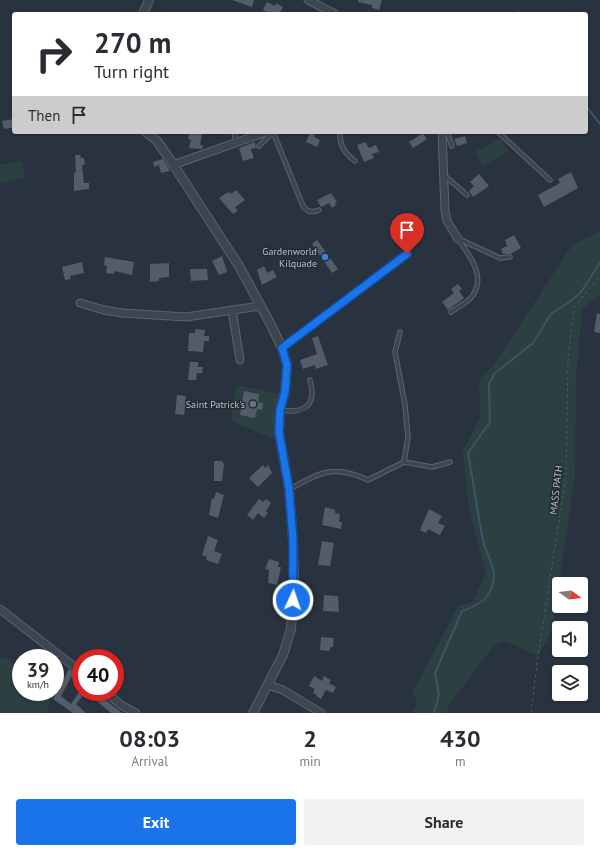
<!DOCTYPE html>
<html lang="en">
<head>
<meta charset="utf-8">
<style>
	:root { --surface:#fff; --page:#f2f2f3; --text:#2b2b33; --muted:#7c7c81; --accent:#1a73e8 }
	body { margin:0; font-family:"PT Sans",sans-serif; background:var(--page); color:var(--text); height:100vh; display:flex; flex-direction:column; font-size:15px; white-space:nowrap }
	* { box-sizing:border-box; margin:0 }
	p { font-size:13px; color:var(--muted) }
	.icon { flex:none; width:22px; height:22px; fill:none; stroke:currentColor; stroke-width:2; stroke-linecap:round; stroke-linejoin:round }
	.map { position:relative; height:713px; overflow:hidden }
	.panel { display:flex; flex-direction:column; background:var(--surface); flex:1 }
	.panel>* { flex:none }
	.top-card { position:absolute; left:12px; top:12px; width:576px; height:122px; border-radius:4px; box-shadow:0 1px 3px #0004; background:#fff; color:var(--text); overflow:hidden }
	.needle { width:26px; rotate:105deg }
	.fabs { position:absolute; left:552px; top:577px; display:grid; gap:8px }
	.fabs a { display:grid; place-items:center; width:36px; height:36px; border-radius:4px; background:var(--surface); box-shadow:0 1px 3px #0004; font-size:20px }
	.speed { position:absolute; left:12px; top:649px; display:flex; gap:8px; font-size:20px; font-weight:700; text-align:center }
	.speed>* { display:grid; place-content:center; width:52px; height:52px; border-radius:50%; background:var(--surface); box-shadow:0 1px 3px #0004; line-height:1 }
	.speed small { font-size:10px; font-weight:400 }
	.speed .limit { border:6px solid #d22; background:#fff; color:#111 }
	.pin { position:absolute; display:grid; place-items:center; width:34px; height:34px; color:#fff; margin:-41px -17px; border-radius:50% 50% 50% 0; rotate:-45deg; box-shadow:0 0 4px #0007 }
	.pin .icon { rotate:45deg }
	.me { position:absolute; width:44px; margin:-22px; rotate:3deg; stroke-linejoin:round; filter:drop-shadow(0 0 3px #0008) }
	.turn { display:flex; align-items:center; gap:14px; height:84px; padding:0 16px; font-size:18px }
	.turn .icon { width:52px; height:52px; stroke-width:2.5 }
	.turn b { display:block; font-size:28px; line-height:34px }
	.then { display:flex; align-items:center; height:38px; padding:0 16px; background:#0003; gap:8px; font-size:15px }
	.eta { display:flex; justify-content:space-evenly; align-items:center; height:68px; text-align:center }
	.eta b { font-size:24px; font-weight:600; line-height:28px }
	.primary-button { display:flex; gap:8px; margin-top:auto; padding:8px 16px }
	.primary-button a { flex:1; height:46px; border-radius:4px; background:var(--accent); color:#fff; font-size:16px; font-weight:600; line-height:46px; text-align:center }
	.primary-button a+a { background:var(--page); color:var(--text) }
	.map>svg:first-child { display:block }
	.green { fill:#2c4041 }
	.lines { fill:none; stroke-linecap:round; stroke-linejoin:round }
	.stream { stroke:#415166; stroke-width:2 }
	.building { fill:#535c69 }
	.service-casing { stroke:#5b636c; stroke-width:5.5 }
	.minor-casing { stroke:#5b636c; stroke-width:9 }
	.tertiary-casing { stroke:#5b636c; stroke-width:10 }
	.path { stroke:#4b5d5f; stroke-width:1; stroke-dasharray:3 3; stroke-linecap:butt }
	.service { stroke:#3d454f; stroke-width:3.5 }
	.minor { stroke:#3d454f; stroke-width:7 }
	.tertiary { stroke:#3d454f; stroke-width:8 }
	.route-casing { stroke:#114b97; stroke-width:10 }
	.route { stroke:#1a73e8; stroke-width:7 }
	.shop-dot { fill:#3f7fe0; stroke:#222a34; stroke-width:1.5 }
	.worship-dot { fill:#6b7280; stroke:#222a34; stroke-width:1.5 }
	.labels { text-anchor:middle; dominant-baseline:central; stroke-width:3; stroke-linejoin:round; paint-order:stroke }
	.poi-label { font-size:10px; fill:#bac0c9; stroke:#222a34; text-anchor:end }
	.street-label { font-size:10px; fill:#bac0c9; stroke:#222a34 }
</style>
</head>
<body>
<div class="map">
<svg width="600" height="713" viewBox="0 0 600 713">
	<rect width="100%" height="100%" fill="#29333f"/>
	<!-- green -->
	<path class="green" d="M501,139L508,152L482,166L475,152Z
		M22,161L25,178L0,183V165Z
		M600,232V295L582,309L576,377L575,475L552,630L538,656L505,641L494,645L449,705L447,713H413L417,704L413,692L458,606L473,602L486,573L469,508L463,451L480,418L479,380L493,366L573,244Z
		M236,385L280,394L277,409L278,441L231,421Z
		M0,657L9,659L21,668V692H53L47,713H0Z"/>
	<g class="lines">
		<!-- stream -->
		<path class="stream" d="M519,12L520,14
			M586,106L600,124
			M434,713L439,695L435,673L462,611C480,605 493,597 494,576C495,568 486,552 484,544C477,514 474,484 468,453L490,422L489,384L495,373L533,343L551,314L572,300L581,292L600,263"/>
	</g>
	<!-- building -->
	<path class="building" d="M232,0H254L252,7Z
		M358,0H382L379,10L372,8V5L358,2Z
		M267,2L275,6L276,3L283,7L279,14H271L263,10Z
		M14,119V127L4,129L2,121Z
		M191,132L202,134L200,145H203L202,149L189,148L191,140L188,139L189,134H191Z
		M310,133L315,135L314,137L320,140L317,147L306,142Z
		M423,133L427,139L413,148L409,142Z
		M465,136L467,143L457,146L454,139Z
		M255,142L256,148L251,149L254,158L243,161L239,148Z
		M365,142L369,148L376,145L379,152L372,154L374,158L364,162L357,145Z
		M75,155H80L81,158H84L85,165H82L84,183H89V189L74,191V173L76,172Z
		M163,159L170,171L161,173L159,165L154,167L153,162Z
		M571,172L578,188L544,207L538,195L560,183L558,179Z
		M479,174L489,186L473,197L469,191L474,186L470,182Z
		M236,190L245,200L235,207L238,211L233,214L219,198L225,194L230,192L231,194Z
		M331,193L337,202L335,203L336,205L332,208L329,203L321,207L317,200Z
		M514,235L521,248L510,254H503L501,249L507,246L505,240Z
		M317,240L338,269L332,273L312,244Z
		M222,256L227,272L219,275L212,261Z
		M105,257L134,262L132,275L114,271V274L106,273L107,266L104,265Z
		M82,262L84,273L70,276L71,279L65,280L62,267Z
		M169,263V277L159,278V281L150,282V264Z
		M264,266L267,273L273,270L277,277L262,285L257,270Z
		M190,269H207L208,280L191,281Z
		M458,284L462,289L459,291L464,298L448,310L442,302L454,293L451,289Z
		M597,313L600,314V333L594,332Z
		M195,329L205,330L204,336H209V341H204L203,352L188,351L189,333H195Z
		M318,336L328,365L316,369L315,365L303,369L300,360L317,354L312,338Z
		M190,362H198V367H203L202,373H197L196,380H188Z
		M244,391L259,394L258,402L263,403L262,410L257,409L255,418L240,415Z
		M177,395L186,396L185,402H191L190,407H185L184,415L175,414Z
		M214,461H222L224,464L222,481H214Z
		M263,465L265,468L268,465L272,473L258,487L249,478Z
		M216,492L224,495L218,518L209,515L212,498L214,499Z
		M259,499L263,502L266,499L271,503L266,511L268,513L264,518L258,513L253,520L247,515Z
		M325,507L335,510V513L340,514L339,522H342L341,529L322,525Z
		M429,509L442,516L438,523L445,526L440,535L428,529L426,533L420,530Z
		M208,536L218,540L214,551L222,554L218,564L206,560L207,557L202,555Z
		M322,541L334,543L330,566L318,565Z
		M269,559L279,562L278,567H281L277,585L268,583L269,570L265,569Z
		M324,595L338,596L339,612L323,611Z
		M321,637L334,638L333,647H330V651L320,650Z
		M69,669L81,678V685L71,677L61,696L71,704L79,692H100L98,694L122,713H111L86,692L76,704L86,713H73L53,699Z
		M314,676L322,681L324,676L331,680L329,683L336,687L333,693L326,690L321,699L316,696L317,695L313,693L315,689L309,686Z"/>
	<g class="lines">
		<defs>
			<path id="service" d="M234,132L236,142
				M273,132L303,206C307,212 312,213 319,210
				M340,132C339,145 345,154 355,161
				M447,132L452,146
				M498,132L550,180
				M259,146L273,132
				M444,175L467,195
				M459,239L500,258L510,257
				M451,312C458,307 469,302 473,295C486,275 469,255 458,239
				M282,348L407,254
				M281,410C305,414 317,405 310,380
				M404,462L432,467L450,462
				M290,489C321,472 334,464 368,480L404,462L408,437L405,405L395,352L400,332"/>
			<path id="minor" d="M308,0L335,14
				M442,132L445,211L447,221L458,239
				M173,165L266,132
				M80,303L104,310L122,313L186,317L260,306
				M232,310L240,360
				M0,609L81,672
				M268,685L283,690L321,713
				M106,692L121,705L136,713"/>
			<path id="tertiary" d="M143,14L149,0
				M146,132L157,141L169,158L239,266L271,325L282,348L287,365L285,392L280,410L279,432L289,489L293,540L294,586L291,629L283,655L253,713"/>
		</defs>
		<!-- service casing -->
		<use href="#service" class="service-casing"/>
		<!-- minor casing -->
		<use href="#minor" class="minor-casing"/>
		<!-- tertiary casing -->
		<use href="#tertiary" class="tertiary-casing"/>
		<!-- path -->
		<path class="path" d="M531,713L537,663L566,476L568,361L574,308L600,275"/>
		<!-- service -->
		<use href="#service" class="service"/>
		<!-- minor -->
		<use href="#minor" class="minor"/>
		<!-- tertiary -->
		<use href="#tertiary" class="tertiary"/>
	</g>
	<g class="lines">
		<defs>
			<path id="route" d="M293,600V540L289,489L279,432L280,410L285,392L287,365L282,348L407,254"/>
		</defs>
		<!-- route casing -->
		<use href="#route" class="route-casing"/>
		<!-- route -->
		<use href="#route" class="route"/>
	</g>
	<!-- markers -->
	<circle class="shop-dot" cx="325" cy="257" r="4"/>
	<circle class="worship-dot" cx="253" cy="404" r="4"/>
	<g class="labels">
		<!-- poi labels -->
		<g class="poi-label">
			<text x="317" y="251">Gardenworld<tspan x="317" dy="12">Kilquade</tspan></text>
			<text x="245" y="404">Saint Patrick's</text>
		</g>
		<!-- street labels -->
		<g class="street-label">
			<text transform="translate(556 490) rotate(-83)">MASS PATH</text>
		</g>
	</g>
</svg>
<div class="fabs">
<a><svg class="needle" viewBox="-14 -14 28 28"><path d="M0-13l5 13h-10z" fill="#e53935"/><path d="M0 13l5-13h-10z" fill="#7c7c81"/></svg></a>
<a><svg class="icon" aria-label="sound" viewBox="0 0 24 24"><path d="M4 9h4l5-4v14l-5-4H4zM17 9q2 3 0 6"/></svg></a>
<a><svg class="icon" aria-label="layers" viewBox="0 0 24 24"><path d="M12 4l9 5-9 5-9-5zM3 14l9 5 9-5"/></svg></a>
</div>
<div class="speed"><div>39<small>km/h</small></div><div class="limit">40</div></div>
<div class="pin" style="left:407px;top:254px;background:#d93025"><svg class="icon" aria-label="arrive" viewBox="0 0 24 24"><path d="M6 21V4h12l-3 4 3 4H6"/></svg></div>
<svg class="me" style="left:293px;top:600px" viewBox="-20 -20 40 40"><circle r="17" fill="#1a73e8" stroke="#fff" stroke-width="3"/><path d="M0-11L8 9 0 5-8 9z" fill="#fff"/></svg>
<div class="top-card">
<div class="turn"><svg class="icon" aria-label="right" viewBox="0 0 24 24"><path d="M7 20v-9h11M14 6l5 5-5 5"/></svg><div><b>270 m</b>Turn right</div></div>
<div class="then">Then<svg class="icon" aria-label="arrive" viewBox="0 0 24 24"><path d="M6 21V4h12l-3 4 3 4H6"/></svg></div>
</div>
</div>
<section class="panel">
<div class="eta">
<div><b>08:03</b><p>Arrival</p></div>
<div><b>2</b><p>min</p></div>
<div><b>430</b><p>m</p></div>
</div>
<div class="primary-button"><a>Exit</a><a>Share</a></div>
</section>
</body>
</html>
